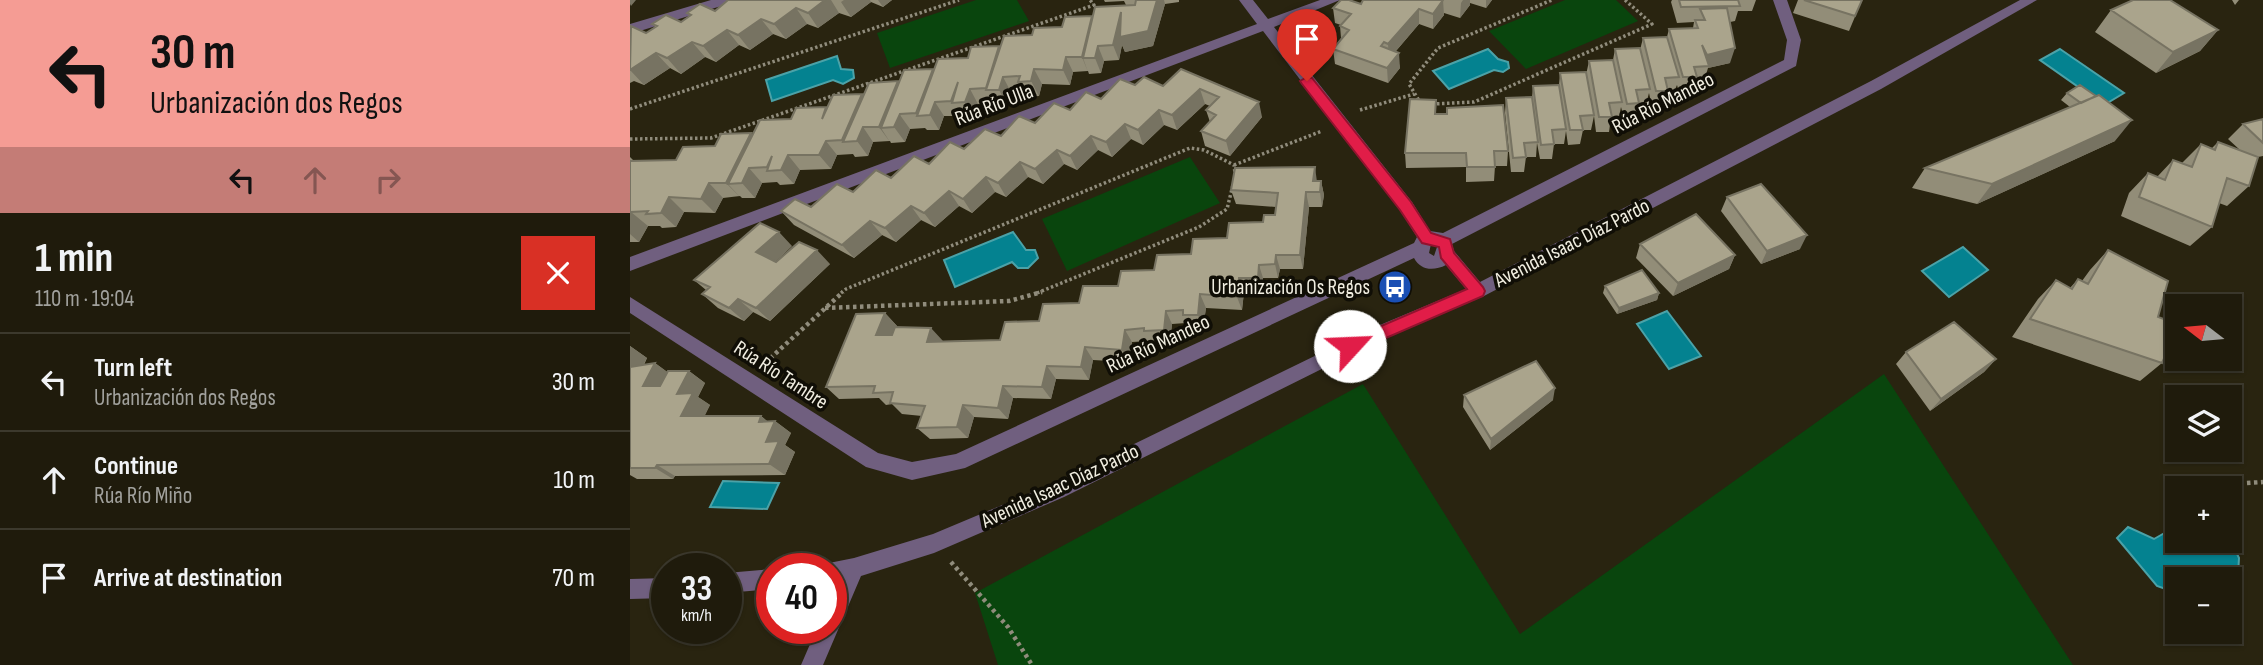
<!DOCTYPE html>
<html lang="en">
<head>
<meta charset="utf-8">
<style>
	:root { --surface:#1f1b0c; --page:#272415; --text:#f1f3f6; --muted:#a1a19d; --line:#3c392d }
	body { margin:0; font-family:"Sofia Sans Condensed",sans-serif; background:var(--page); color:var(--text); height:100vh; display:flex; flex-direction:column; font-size:26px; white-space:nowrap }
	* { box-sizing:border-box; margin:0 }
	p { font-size:23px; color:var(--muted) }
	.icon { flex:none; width:38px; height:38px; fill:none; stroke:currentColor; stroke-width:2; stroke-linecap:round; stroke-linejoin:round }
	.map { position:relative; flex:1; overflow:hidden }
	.side { display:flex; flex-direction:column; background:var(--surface); width:630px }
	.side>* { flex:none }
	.top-card { background:#f59c94; color:#111; overflow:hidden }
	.needle { width:46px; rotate:286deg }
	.tools { position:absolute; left:1535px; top:294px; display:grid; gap:14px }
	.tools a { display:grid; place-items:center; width:77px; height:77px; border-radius:0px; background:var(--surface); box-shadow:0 2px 5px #0004,0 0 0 2px var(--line); font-size:35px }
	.speed { position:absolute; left:21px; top:553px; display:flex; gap:14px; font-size:35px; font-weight:700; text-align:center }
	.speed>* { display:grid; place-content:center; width:91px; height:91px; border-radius:50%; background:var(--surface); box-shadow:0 2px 5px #0004,0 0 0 2px var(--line); line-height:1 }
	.speed small { font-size:18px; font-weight:400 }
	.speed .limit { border:10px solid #d22; background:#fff; color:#111 }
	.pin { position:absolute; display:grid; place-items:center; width:60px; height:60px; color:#fff; margin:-72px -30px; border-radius:50% 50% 50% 0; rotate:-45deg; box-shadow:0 0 7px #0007 }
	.pin .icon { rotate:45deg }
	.me { position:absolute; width:77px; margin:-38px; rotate:65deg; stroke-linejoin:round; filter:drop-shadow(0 0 5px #0008) }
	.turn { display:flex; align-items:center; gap:24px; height:147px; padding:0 35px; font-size:32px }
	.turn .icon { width:91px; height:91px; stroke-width:2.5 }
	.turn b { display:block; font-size:49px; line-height:60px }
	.lanes { display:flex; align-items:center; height:66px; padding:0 35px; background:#0003; justify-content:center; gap:35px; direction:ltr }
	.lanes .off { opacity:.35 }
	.round { display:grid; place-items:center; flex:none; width:74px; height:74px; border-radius:0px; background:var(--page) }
	.head { display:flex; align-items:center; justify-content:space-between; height:119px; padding:0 35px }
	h1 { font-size:42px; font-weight:700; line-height:52px }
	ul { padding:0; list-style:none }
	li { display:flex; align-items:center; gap:21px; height:98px; padding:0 35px; border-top:2px solid var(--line) }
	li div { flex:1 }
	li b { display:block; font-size:26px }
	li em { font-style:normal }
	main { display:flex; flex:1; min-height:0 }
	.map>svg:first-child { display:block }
	.green { fill:#09450d }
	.water { fill:#048290; stroke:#4ba2a8; stroke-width:2 }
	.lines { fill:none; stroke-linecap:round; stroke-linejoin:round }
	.path-far1 { stroke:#908c7c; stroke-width:3.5; stroke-dasharray:2.5 2.5; stroke-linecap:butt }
	.path { stroke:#908c7c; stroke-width:4.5; stroke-dasharray:3.5 3.5; stroke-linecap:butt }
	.minor { fill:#705f7f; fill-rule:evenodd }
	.wall { fill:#928d78 }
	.shaded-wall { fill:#777362 }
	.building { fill:#aaa48c; stroke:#777362; stroke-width:2 }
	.route { fill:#e11d48; stroke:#92132f; stroke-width:2 }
	.labels { text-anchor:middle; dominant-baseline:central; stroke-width:7; stroke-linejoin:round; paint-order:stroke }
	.street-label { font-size:21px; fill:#f1eee1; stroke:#100e06 }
	.poi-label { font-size:21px; fill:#f1eee1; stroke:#100e06; text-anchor:end }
</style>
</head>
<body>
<main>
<section class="side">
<div class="top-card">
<div class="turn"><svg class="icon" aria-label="left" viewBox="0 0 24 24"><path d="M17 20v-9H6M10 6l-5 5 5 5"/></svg><div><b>30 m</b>Urbanización dos Regos</div></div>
<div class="lanes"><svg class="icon" aria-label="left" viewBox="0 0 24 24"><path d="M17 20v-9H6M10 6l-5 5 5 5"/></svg><svg class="icon off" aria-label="ahead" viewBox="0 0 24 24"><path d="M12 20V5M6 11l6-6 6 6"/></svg><svg class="icon off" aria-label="right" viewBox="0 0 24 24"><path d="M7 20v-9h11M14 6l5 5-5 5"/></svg></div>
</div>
<div class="head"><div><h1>1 min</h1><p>110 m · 19:04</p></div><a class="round" style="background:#d93025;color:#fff"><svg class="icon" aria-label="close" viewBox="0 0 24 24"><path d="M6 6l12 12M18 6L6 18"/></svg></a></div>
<ul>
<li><svg class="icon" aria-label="left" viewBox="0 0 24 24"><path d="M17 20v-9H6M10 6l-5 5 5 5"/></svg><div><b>Turn left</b><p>Urbanización dos Regos</p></div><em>30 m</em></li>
<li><svg class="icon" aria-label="ahead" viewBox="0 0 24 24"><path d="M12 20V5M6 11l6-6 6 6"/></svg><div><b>Continue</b><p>Rúa Río Miño</p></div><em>10 m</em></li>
<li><svg class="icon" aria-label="arrive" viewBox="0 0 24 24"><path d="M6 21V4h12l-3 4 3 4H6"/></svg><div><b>Arrive at destination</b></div><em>70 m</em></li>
</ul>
</section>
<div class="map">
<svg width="1633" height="665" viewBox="0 0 1633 665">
	<rect width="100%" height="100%" fill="#292410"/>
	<!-- green -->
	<path class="green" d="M346,0H387L399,21L260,68L247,33Z
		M935,0H986L1008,21L896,69L859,31Z
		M560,157L590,203L437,271L412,219Z
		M1254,374L1443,665H368L345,593L733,384L890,634Z"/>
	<!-- water -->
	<path class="water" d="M858,49L868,59L878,62L879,68L873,72L864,70L819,89L803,71Z
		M1430,49L1494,93L1474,105L1410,60Z
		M207,56L211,69L223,70L224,78L213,84L203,80L142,101L136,80Z
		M383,232L396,250H405L408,258L398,268H388L382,262L325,287L314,260Z
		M1333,247L1358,270L1319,297L1292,271Z
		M1037,311L1071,356L1039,369L1007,324Z
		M93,481L149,483L137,509L80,507Z
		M1547,526V541L1600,539L1609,558L1608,575L1583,573L1576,579H1547V593L1527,586L1487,538L1498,527L1524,539Z"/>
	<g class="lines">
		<!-- path-far1 -->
		<path class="path-far1" d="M791,104L779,84L808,48L922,0
			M802,104L844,102L1022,24L995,0
			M0,109L329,0
			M730,110L784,94
			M0,139L81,138L464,5L460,0
			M604,165L692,131
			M211,293L216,289L560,148L574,150L604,165L605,173
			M407,293L569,227L597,209L603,185"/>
		<!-- path -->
		<path class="path" d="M195,308L379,301L412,292
			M135,363L213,292
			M1603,484L1633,482
			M321,562L378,627L402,665"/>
		<!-- minor -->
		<path class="minor" d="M81,0H103L101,3L0,34V24Z
			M609,0H623L638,19L690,0H710L644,27L782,202L800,231L813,233L1154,60L1157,40L1143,0H1157L1171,40L1166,66L822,244L824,251L850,282L1241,81L1390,0H1407L1251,89L854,296L750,340L434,497L304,553L231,576L193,665H171L187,628H201V595L208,580L201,581V569H192L194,564L224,558L303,534L420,485L738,330L836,289L816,265C804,271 791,271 784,258L335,468L282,480L236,467L0,313V297L248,453L282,462L326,454L784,243L787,237L770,210L633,31L0,271V257L627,24ZM801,244L807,247L804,256L799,253Z
			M142,569V589L96,593V573Z
			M37,578V598L0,599V579Z"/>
	</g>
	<!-- wall -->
	<path class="wall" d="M121,0H262L253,7L241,2L221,17L209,13L188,28L177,24L156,39L143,34L120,50L109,45L86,62L75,57L51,74L40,68L14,85L4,81L0,83V27L16,33L25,27L22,24L51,22L60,16L57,13L85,11Z
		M474,0H549V2L535,4L523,46L495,52L492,45L489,60L474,61L471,73L459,74L458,71L443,72L440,85L412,84L409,96L396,97L393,92H381L377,105H365L364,103L348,104L344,117H331L330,116H314L309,130H297L295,128L280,129L275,142L261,143L260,141L243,142L238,156L225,157L223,154L207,155L201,169L170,170L164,184L150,185L147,182L132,183L125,198H112L110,196L93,198L85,213L54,212L46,227L32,228L30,226H18L9,242H0V157L4,161L46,160L85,146L123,135L161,119L196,107L197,109L232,94L233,95L268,81L269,83L338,58L370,48L402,35L432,27L462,16L463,19L496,5L494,1L475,2Z
		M733,0H862L856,8L840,3V5L830,18L814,13V15L803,29L789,24L766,51L770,68L758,83L705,64L703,49L711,38L710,26L711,25L705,23L703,8L731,4Z
		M1042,0H1126L1122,11H1108L1105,21L1100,22V63L1078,68L1074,81L1065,82L1062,92H1049L1047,85L1044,92L1038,93L1034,106H1022L1019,93L1016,104H1009L1006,118H994L991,107L989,117H981L979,132H966L964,116L961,130H953L950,144L938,145L936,131L934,144H924L922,159H910L907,143L906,157H896L894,172H881L875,113L876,98H902L903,86L929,85L930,73L956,75L959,61L983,60L985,49L1010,50L1013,38L1037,37L1039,29L1063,28L1064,22L1047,23L1041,2Z
		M1168,0H1232L1219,31L1163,13Z
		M1602,0H1609L1605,5Z
		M1481,10L1588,30L1570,51L1526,73L1465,32Z
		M551,69L632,117L600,156L575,146L571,131L580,122L576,110L580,106L575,104L547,130L534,125L513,145L501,139L482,157L468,150L447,170L434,164L413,184L398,177L376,197L365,192L342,213L329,206L305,227L291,220L266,242L252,235L224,258L164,225L151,211L181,207L505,85L533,86Z
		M1450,85L1485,141L1347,204L1282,188L1295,168L1440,107L1431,100L1437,93Z
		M806,100V114L878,151L877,166H865L864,181L836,182V167L776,168L775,153Z
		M1633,119V156L1628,157L1619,186L1597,206L1589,203L1582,227L1560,246L1491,216L1499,193L1518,173L1527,177L1543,160L1552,163L1571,144L1582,148L1588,142L1610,150L1598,139L1613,124Z
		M691,181L694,195L692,207H679L673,269H650L648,278H633L632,291L614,292L612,310L576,308L573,328H559L556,323L542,324L540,343L521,344L519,341L502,342L499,362L463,360L459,380L426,379L421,399L383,398L378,419L344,417L338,438L300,439L287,428L292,416L272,414L262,404L256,405L249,398L209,399L196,387L255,313L267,326L266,328L312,341L370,340L449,303L633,222L645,215L646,207L606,204L601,190Z
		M1097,197L1170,249L1131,264L1091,211Z
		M1010,244L1105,255L1099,269L1043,296L1006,258Z
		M162,246L145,262L200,264L140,321L123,312L114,321L88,308L72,294L76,290L64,280Z
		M1478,250L1528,317L1532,363L1510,381L1382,337L1408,299L1426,280L1440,288L1448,279L1452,281L1460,270Z
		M975,286L1029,293L1027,300L987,314L973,293Z
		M0,346L17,358L14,365L25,363L37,372L59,371L75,383L68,397L80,405L74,416H131L138,422L145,421L161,433L155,445L165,452L155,475L45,476L43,479H7L0,475Z
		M1276,352L1366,359L1354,372L1300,411L1266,364Z
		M834,395L923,400L860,450L833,407Z"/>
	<!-- shaded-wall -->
	<path class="shaded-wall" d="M0,0H6L1,6L0,4Z
		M195,0H201L209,13L188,28L178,13Z
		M214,0H240L241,2L221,17L211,2Z
		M248,0H262L253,7Z
		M527,0H534L535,4L523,46L495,52L492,45L489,60L483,45L491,12Z
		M813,0L814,15L803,29V14Z
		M833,0H840V5L830,18L831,3Z
		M856,0H862L856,8Z
		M166,8L177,24L156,39L144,24Z
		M789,9V24L759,59L758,44Z
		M462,16L468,32L453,58L458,72L452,57Z
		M131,19L143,34L120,50L108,35Z
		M97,30L109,45L86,62L73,46Z
		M1588,30L1570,51L1526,73L1543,52Z
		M62,42L75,57L51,74L37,58Z
		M369,46L377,61L357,90L356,88Z
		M468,46L474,61L471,73L465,58Z
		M1105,48L1100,63L1078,68L1079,66H1074L1077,55Z
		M26,53L40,68L14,85L0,70Z
		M769,53L770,68L758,83L757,68Z
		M436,57L443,72L440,85L433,70Z
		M303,69L312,84L305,102L314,116L309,130L300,115L288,116L286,113Z
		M404,69L412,84L409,96L401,81Z
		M373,77L381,92L377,105L369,90Z
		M268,81L277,96L270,115L280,129L275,142L264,127L251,128L260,142L249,127Z
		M340,89L348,104L344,117L335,102Z
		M570,89L575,104L547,130L542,115Z
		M232,94L243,109L233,127L243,142L238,156L227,141L214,142L212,140Z
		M629,102L632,117L600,156L596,141Z
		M529,110L534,125L513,145L508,130Z
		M1502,120L1485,141L1347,204L1362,184Z
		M495,124L501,139L482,157L476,142Z
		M121,133L134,148L119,168L132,183L125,198L112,183L98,184L110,197L96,183Z
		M461,136L468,150L447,170L440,156Z
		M196,141L207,155L201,169L189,155Z
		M427,150L434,164L413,184L405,169Z
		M158,155L170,170L164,184L151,170L139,171L137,167L142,156Z
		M390,162L398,177L376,197L368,183Z
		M685,167L687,182L683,181Z
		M356,177L365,192L342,213L333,199Z
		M691,181L694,195L692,207L690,192Z
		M79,183L93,198L85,213L71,199Z
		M319,191L329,206L305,227L294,213Z
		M676,192L679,207L673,269L670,255Z
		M0,197L1,212L18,226L9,242L0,234Z
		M39,197L54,212L46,227L31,213Z
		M281,206L291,220L266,242L255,228Z
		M240,221L252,235L224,258L212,245Z
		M149,232L162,246L140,266L126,252Z
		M1177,235L1170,249L1131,264L1137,251Z
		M187,250L200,264L140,321L126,308Z
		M646,255L650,269L648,278L645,264Z
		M1105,255L1099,269L1043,296L1048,283Z
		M629,265L633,278L632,291L628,278Z
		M609,278L614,292L612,310L607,297Z
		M1029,293L1027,300L987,314L989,308Z
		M570,294L576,308L573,328L568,315Z
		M108,299L123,312L114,321L99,308Z
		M536,311L542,324L540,343L534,330Z
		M255,313L267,326L258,348L246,335Z
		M301,328L313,341L297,342Z
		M495,330L502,342L499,362L492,350Z
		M0,346L17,358L5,380L0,377Z
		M455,347L463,360L459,380L451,367Z
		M1366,359L1354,372L1300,411L1311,399Z
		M25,363L43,376L31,398L13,386Z
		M417,366L426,379L421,399L412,387Z
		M59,371L75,383L68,397L80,405L69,428L51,416L47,394Z
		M373,386L383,398L378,419L368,408Z
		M925,388L923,400L860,450L861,439Z
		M333,405L344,417L338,438L327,427Z
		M131,416L143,426L145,421L161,433L155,445L165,452L155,475L139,464L136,442L129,422Z
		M27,465L45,476L43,479L25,468Z"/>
	<!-- building -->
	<path class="building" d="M98,0H195L178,13L166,8L144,24L131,19L108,35L97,30L73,46L62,42L37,58L26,53L0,70L1,26L16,33L27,26L22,24L36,15L51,22L61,15L57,13L70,4L85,11Z
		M506,0H527L518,31L490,37L491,12L483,45L468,46L465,58H453L465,7L505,5Z
		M711,0H719L731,4L733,0H813L803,14L789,9L758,44L754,42L751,46L769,53L757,68L703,49L719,30L710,26L721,14L703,8Z
		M1049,0H1108L1110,6L1051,7Z
		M1174,0H1232L1225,16Z
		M1503,0H1540L1588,30L1543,52L1481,10Z
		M1097,8L1105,48L1077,55L1072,45L1079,66L1064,67L1067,77H1053L1039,29L1068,28L1065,20H1075L1070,9Z
		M462,16L452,57H436L433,70L404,69L401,81L388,82L390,76L373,77L369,90H356L374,36L402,35L404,28L432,27L435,17Z
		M1037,37L1049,77L1035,78L1038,91H1026L1013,38Z
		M369,46L356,88L340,89L335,102L322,103L328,82L321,101L305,102L300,115L287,116L308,59L338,58L341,47Z
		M1010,48L1020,89L1006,90L1009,103L997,104L985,49Z
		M983,60L992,102L979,103L982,117H969L959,61Z
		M303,69L286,113L270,114L264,127L251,128L274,70Z
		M551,69L629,102L596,141L571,131L586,115L576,110L589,97L570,89L542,115L529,110L508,130L495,124L476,142L461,136L440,156L427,150L405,169L390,162L368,183L356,177L333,199L319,191L294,213L281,206L255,228L240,221L212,245L151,211L165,199L181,207L207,184L223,192L246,170L261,178L284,156L299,164L320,142L334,149L355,129L371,136L389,116L405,123L424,103L440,110L456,92L471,99L490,79L505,85L514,77L533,86Z
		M956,72L964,115L950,116L953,130H940L930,73Z
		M268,81L249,127H233L227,141L213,142L239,83Z
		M929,85L936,129L922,130L924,144L911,145L903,86Z
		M1450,85L1466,96L1451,103L1437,93Z
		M232,94L212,140L196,141L189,155H158L151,170L137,171L142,156L137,167L119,168L112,183L98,184L130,120L161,119L166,108L196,107L192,119L203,95Z
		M1469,95L1502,120L1362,184L1295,168Z
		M902,97L908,142L894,143L896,157L883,158L876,98Z
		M780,99L806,100L805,114H817V108L873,105L878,151H864L865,167H837L836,153H775Z
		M1633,119V143L1613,124Z
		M121,133L96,183H79L71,199L39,197L31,213L16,214L18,211L1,212L0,214V161L46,160L53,147L85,146L91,134Z
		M1588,142L1628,157L1619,186L1597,178L1582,227L1509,197L1518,173L1535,180L1543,160L1562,167L1571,144L1585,150Z
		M685,167L683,181H691L690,192H676L670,255H646L645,264L629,265L628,278H609L607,297L570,294L568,315H553V310L536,311L534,330L514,331V328L495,330L492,350L455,347L451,367L417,366L412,387L373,386L368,408L333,405L327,427L287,428L295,406L260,403L263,392L243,393L245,386L196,387L226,314L255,313L246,335H262L265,327L301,328L297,342L370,340L375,322L409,321L413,304L449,303L453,286H488L491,271L524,270L527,255L561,254L563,239L597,238L599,223L633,222L634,215H645L648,193L601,190L605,168Z
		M1131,184L1177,235L1137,251L1097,197Z
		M1066,214L1105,255L1048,283L1010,244Z
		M130,223L149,232L126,252L146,262L169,242L187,250L126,308L108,299L99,308L72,294L80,287L64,280Z
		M1478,250L1538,281L1528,317L1547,324V329L1532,363L1400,319L1426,280L1442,289L1448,279L1458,284Z
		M1012,270L1029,293L989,308L975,286Z
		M1324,322L1366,359L1311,399L1276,352Z
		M906,361L925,388L861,439L834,395Z
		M25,363L13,386H30L38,371H59L47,394L63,393L51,416H131L129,422L145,421L136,442L149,441L139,464L27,465L25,468H0V367Z"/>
	<!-- route -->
	<path class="route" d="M677,77L682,78L781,202L801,233L820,239L824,253L853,287L855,291L853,296L726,351H714L712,346L714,342L837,289L811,258L809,247L792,243L770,210L672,84L670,81Z"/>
	<!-- icons -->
	<defs>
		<symbol id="bus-disc" viewBox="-11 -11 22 22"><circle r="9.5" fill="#1a4fb4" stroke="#100e06"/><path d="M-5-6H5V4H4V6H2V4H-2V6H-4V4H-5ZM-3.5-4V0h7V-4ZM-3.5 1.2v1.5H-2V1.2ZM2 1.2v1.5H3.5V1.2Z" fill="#fff"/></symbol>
	</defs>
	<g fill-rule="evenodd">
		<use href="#bus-disc" x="746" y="268" width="38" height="38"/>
	</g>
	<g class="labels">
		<!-- street labels -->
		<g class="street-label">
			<text transform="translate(1033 103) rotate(-27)">Rúa Río Mandeo</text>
			<text transform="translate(364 105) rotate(-21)">Rúa Río Ulla</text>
			<text transform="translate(942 243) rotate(-27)">Avenida Isaac Díaz Pardo</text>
			<text transform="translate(528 344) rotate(-25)">Rúa Río Mandeo</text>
			<text transform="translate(151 375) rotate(33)">Rúa Río Tambre</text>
			<text transform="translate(430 486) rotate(-25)">Avenida Isaac Díaz Pardo</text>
		</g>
		<!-- poi labels -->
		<g class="poi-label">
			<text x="740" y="287">Urbanización Os Regos</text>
		</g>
	</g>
</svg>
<div class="tools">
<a><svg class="needle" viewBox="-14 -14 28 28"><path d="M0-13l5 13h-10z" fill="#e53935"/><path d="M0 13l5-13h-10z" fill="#a1a19d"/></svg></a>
<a><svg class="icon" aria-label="layers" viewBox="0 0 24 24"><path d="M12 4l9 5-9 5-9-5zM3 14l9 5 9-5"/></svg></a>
<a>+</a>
<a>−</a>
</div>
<div class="speed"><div>33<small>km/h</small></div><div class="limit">40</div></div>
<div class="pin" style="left:677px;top:81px;background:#d93025"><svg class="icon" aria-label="arrive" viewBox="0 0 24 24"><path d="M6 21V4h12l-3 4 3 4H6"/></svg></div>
<svg class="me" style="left:720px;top:346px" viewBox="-20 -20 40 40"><circle r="19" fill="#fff"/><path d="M0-13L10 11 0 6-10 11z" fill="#e11d48"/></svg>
</div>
</main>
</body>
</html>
